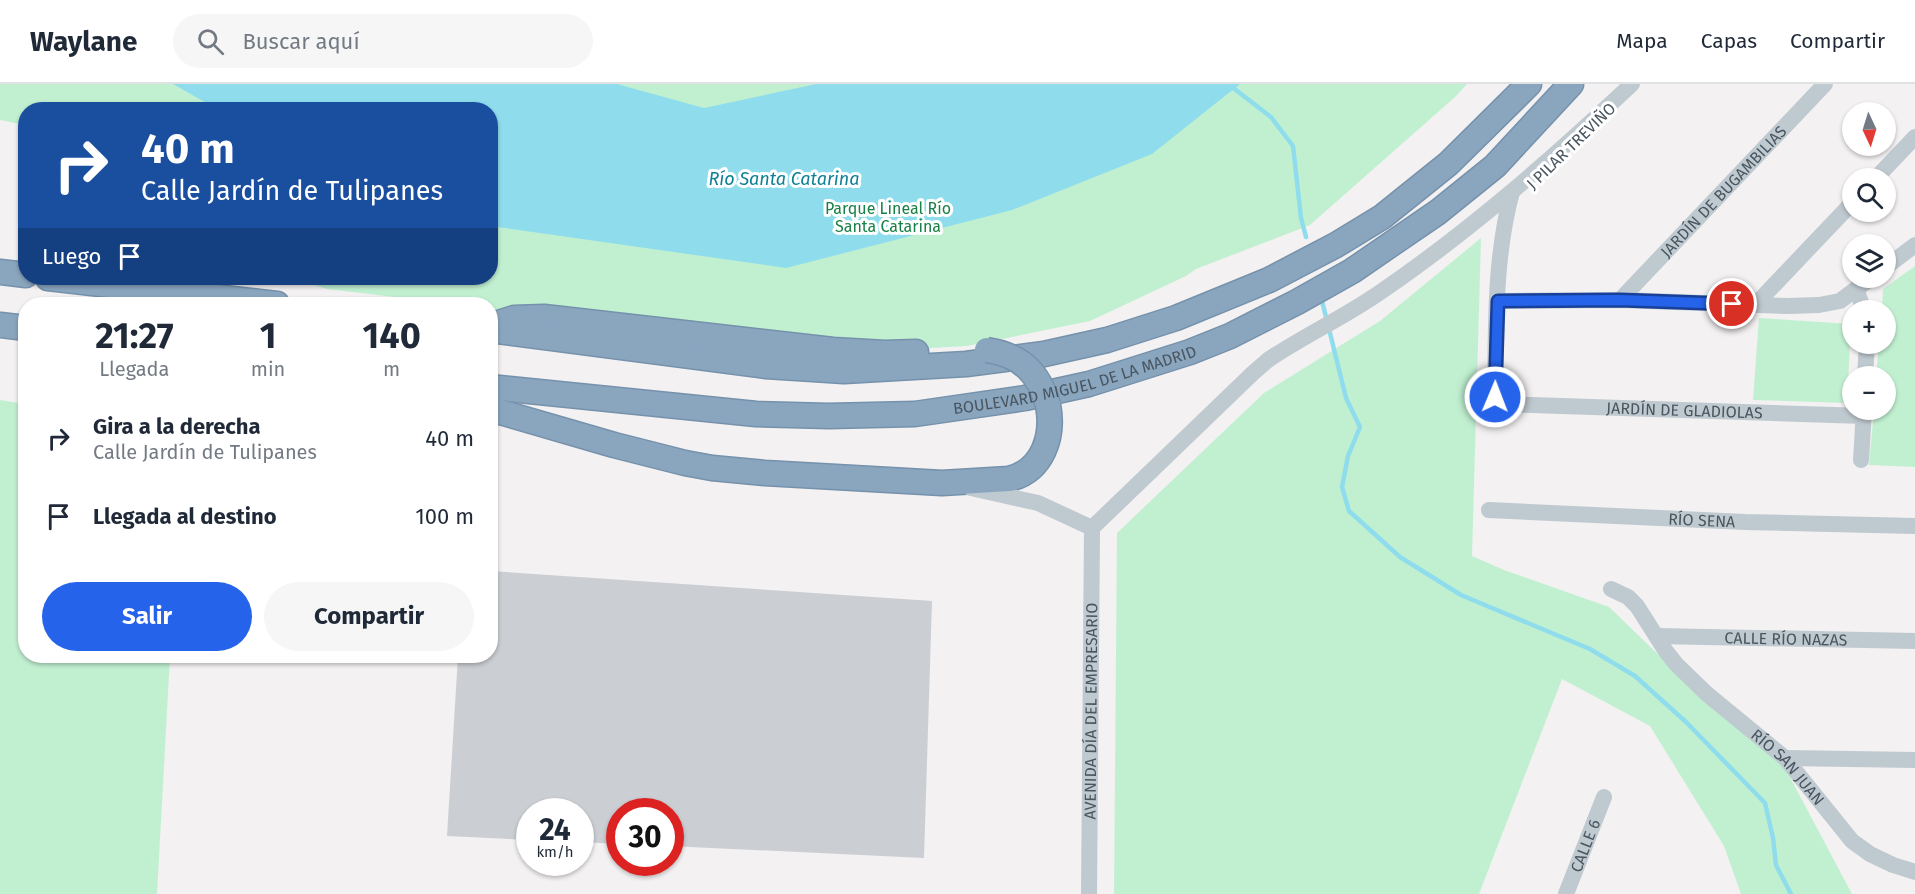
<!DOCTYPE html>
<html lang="es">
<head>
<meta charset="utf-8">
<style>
	:root { --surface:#fff; --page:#f6f6f7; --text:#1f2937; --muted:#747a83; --line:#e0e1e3; --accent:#2563eb }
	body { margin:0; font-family:"Fira Sans",sans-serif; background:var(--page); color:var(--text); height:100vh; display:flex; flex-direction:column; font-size:22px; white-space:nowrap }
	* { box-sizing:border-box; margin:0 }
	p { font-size:20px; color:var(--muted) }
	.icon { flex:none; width:33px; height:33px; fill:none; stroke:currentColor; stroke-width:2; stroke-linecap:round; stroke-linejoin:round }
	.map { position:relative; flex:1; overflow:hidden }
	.side { position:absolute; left:18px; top:213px; width:480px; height:366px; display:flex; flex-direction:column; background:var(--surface); border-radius:24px; box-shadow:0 2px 4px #0004 }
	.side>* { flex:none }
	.guide { position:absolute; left:18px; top:18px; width:480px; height:183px; border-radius:24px; box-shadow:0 2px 4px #0004; background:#1a4fa0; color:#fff; overflow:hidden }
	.needle { width:39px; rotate:176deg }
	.buttons { position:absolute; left:1842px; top:18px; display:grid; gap:12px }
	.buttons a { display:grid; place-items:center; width:54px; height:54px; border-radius:50%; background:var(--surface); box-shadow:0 2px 4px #0004; font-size:30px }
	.speed { position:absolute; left:516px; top:714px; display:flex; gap:12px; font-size:30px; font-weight:700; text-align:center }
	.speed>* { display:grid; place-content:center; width:78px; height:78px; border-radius:50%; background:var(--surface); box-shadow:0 2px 4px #0004; line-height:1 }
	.speed small { font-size:15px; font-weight:400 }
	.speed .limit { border:9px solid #d22; background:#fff; color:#111 }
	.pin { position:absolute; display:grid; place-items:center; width:51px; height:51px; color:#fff; margin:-26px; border:3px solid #fff; border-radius:50%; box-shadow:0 2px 6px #0007 }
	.me { position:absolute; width:66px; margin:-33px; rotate:1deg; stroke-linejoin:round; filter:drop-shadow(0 0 4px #0008) }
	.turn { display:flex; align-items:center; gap:21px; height:126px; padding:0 24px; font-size:27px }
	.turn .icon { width:78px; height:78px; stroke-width:2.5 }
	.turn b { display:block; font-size:42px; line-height:51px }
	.then { display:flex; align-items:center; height:57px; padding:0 24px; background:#0003; gap:12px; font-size:22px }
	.eta { display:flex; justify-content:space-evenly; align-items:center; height:102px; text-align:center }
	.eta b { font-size:36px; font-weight:700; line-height:42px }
	.button { display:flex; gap:12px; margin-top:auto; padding:12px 24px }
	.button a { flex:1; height:69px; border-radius:36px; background:var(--accent); color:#fff; font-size:24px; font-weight:700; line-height:69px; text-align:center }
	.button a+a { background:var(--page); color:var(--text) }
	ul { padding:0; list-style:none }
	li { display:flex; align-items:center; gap:18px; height:78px; padding:0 24px }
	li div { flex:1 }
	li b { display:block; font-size:22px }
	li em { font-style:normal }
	header { display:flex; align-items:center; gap:36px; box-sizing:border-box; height:84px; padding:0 30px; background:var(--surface); border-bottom:2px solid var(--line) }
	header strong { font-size:28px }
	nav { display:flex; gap:33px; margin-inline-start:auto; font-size:21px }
	.search { width:420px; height:54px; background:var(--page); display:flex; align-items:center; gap:15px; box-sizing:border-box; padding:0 21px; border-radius:33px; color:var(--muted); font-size:22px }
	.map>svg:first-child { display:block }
	.green { fill:#c1f0d1 }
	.water { fill:#8fddec }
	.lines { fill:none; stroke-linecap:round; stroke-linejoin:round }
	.stream { stroke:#8fddec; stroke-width:4.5 }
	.building { fill:#cbced3 }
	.highway-casing { stroke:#7591ab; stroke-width:27 }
	.minor { stroke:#bfc9d0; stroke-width:16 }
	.highway { stroke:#8aa6bf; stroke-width:24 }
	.highway-bridge-casing { stroke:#7591ab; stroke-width:27; stroke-linecap:butt }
	.highway-bridge { stroke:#8aa6bf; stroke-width:24 }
	.route-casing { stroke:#184099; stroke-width:15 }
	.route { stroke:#2563eb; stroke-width:10 }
	.labels { text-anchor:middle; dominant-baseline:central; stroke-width:6; stroke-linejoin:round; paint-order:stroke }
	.street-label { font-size:16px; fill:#49555f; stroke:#fff }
	.park-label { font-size:16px; fill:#188147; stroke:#fff }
	.water-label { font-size:18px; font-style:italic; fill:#0e8096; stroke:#fff }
</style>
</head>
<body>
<header>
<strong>Waylane</strong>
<div class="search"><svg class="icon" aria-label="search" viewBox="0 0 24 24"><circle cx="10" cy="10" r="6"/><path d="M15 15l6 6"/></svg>Buscar aquí</div>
<nav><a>Mapa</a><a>Capas</a><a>Compartir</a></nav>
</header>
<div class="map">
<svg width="1915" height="810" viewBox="0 0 1915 810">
	<rect width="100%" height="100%" fill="#f3f1f1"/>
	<!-- green -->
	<path class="green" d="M0,0H1467L1455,13L1310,141L1196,185L1186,192L1090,237L967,262L874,267L491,225L490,220H454L327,205L293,194H490V26H26L25,41L0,36Z
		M1481,154L1472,472L1504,486L1609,523L1691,602L1784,682L1852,810H1741L1724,762L1650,642L1562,595L1479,810H1114L1117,449L1264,309L1380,237Z
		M1915,182V383L1869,381L1874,326H1886V292H1876L1879,260H1886V226H1882L1883,205Z
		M1759,234L1851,240L1847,319L1753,316Z
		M0,316L25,320L26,572H170L157,810H0Z"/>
	<!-- water -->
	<path class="water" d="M173,0H617L704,24L816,0H1240L1152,70L1012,126L786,184L491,142L490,26L217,25Z"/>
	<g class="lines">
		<!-- stream -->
		<path class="stream" d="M1228,0L1271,33L1293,62L1301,134L1306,153
			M1321,213L1327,237
			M1329,245L1346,314L1360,343L1348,372L1342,403L1349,427L1400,473L1461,511L1590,565L1635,592L1686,638L1765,719L1773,754L1776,781L1791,810"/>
	</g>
	<!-- building -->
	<path class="building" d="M490,487L932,517L924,774L670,762V728H620V760L580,758V728H530V756L447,752L458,572H490Z"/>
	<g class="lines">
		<defs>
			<g id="highway">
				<path d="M0,188L26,191"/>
				<path d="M48,194L277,220"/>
				<path d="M0,241L26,244"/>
				<path d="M492,241L514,234L544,233L833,266L885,269L916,268"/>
				<path d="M490,246L766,282L844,287L966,280L1044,270L1107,256L1176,234L1269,196L1336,161L1382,133L1448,80L1529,0"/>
				<path id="s8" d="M490,303L756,330L829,332L915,330L1025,314L1089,300L1190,268L1230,252L1297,218L1352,187L1438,128L1495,82L1571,0"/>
				<path d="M490,325L614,361L685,379L712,384L765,389L942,399L1009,395C1043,387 1054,352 1048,321"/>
			</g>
		</defs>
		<!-- highway casing -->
		<use href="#highway" class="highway-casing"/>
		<!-- minor -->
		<g class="minor">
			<path d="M1876,94L1915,53"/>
			<path id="s1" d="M1512,108C1494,174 1496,245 1495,313L1498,318L1504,320L1864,332"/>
			<path d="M1886,183L1915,161"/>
			<path d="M1856,205L1872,194"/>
			<path id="s2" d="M1620,216L1825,0"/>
			<path d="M1498,217L1620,216L1788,222L1819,221L1840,217L1856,205L1864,226"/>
			<path d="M1755,221L1852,119"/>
			<path d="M1865,292L1867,260"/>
			<path d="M1861,376L1864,326"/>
			<path d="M971,404L1038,419L1092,444"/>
			<path id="s3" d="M1489,426L1745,438L1915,442"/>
			<path d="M1092,444L1253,289L1268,276C1305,251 1345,233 1382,207C1471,146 1553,74 1632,0"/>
			<path id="s4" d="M1611,505L1628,513L1637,522L1665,566L1676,580L1707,610L1785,674L1852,757L1870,770L1893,781L1915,788"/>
			<path id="s5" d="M1657,552L1915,557"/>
			<path d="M1785,674L1915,676"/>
			<path id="s6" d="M1089,810L1092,444"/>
			<path id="s7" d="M1566,810L1604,713"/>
		</g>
		<!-- highway -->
		<use href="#highway" class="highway"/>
		<defs>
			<path id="highway-bridge" d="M987,266C1021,271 1039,289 1048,321"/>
		</defs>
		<!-- highway-bridge casing -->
		<use href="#highway-bridge" class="highway-bridge-casing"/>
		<!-- highway-bridge -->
		<use href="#highway-bridge" class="highway-bridge"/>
	</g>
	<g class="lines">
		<defs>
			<path id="route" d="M1495,313L1498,217L1620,216L1732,220"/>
		</defs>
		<!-- route casing -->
		<use href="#route" class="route-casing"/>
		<!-- route -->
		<use href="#route" class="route"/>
	</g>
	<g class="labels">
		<!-- street labels -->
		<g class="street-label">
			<text transform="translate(1571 62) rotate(-44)">J PILAR TREVIÑO</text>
			<text stroke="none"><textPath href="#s2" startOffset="150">JARDÍN DE BUGAMBILIAS</textPath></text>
			<text stroke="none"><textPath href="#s8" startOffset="590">BOULEVARD MIGUEL DE LA MADRID</textPath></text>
			<text stroke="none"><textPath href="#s1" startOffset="399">JARDÍN DE GLADIOLAS</textPath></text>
			<text stroke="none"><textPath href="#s3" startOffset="213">RÍO SENA</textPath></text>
			<text stroke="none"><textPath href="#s5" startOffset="129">CALLE RÍO NAZAS</textPath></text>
			<text stroke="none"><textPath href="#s6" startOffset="183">AVENIDA DÍA DEL EMPRESARIO</textPath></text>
			<text stroke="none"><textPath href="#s4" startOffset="254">RÍO SAN JUAN</textPath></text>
			<text stroke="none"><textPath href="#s7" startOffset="52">CALLE 6</textPath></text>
		</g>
		<!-- park labels -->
		<g class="park-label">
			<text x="888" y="124">Parque Lineal Río<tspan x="888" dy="18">Santa Catarina</tspan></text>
		</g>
		<!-- water labels -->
		<g class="water-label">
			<text x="784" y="95">Río Santa Catarina</text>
		</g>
	</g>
</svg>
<div class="buttons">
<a><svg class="needle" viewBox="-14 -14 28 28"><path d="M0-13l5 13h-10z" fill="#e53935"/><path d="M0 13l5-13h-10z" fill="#747a83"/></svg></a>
<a><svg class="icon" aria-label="search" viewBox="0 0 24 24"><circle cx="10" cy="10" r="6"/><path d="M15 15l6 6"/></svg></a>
<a><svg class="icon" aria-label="layers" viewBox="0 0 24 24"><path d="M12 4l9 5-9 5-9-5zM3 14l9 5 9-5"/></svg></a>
<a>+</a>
<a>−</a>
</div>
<div class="speed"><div>24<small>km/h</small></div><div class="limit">30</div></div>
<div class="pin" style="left:1732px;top:220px;background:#d93025"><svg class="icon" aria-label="arrive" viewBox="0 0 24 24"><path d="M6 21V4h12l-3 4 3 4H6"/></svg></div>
<svg class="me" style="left:1495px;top:313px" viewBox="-20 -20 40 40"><circle r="17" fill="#2563eb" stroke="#fff" stroke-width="3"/><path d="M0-11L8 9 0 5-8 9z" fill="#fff"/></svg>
<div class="guide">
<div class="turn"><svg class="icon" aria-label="right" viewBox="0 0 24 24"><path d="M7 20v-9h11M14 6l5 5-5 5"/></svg><div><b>40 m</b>Calle Jardín de Tulipanes</div></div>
<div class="then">Luego<svg class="icon" aria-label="arrive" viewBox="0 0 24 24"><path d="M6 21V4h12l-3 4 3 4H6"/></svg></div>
</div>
<section class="side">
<div class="eta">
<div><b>21:27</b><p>Llegada</p></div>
<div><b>1</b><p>min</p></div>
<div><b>140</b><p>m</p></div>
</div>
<ul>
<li><svg class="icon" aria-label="right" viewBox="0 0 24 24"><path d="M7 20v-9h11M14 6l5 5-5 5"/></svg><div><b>Gira a la derecha</b><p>Calle Jardín de Tulipanes</p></div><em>40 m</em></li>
<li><svg class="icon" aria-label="arrive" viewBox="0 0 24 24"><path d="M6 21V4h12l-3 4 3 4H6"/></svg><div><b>Llegada al destino</b></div><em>100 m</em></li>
</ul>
<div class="button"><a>Salir</a><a>Compartir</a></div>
</section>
</div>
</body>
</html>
